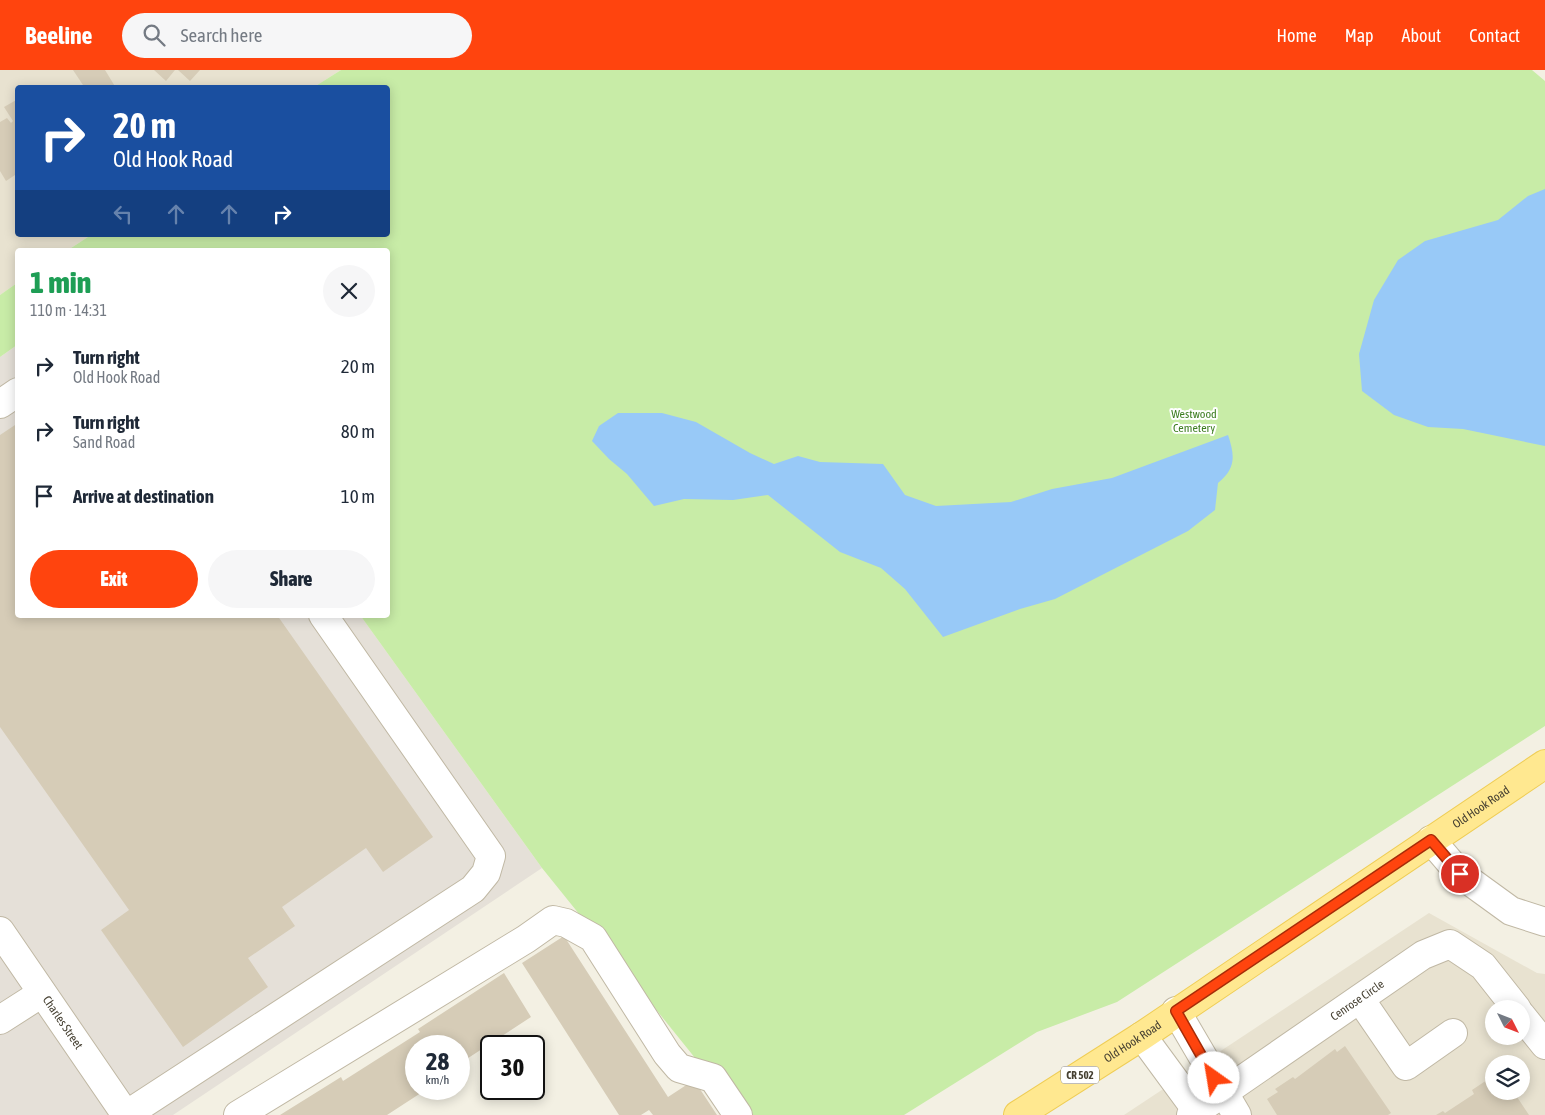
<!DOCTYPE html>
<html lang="en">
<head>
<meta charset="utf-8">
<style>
	:root { --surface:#fff; --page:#f6f6f7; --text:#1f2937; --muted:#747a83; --accent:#ff440e }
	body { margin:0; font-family:"Asap Condensed",sans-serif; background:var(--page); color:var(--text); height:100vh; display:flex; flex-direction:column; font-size:19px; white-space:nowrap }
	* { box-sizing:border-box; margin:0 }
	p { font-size:16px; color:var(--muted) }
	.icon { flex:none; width:28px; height:28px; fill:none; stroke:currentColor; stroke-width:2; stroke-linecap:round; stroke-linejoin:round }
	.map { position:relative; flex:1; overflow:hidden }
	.side { position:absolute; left:15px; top:178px; width:375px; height:370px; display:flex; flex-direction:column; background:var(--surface); border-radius:5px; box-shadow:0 2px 12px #0003 }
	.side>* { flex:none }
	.hud { position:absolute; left:15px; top:15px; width:375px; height:152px; border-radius:5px; box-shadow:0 2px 12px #0003; background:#1a4fa0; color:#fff; overflow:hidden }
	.needle { width:32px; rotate:132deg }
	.fabs { position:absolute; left:1485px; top:930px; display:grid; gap:10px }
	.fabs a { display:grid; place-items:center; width:45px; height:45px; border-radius:50%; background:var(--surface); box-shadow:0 2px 12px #0003; font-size:25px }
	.speed { position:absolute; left:405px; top:965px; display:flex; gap:10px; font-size:25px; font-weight:700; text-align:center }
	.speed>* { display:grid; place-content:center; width:65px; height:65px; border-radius:50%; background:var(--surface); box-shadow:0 2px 12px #0003; line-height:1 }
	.speed small { font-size:12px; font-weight:400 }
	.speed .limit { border:2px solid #111; border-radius:8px; background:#fff; color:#111 }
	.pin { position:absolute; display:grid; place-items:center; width:42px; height:42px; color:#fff; margin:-21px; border:2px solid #fff; border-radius:50%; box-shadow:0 1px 5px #0007 }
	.me { position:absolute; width:55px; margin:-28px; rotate:328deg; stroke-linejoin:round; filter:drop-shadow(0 0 4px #0008) }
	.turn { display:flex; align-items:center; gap:18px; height:105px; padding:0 15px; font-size:22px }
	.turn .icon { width:65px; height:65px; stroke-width:2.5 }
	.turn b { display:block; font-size:35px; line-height:42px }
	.lanes { display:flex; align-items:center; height:48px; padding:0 15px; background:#0003; justify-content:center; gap:25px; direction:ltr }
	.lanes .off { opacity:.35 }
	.round { display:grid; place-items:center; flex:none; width:52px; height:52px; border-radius:26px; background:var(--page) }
	.overview { display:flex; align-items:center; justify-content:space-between; height:85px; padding:0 15px }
	h1 { font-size:30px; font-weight:800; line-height:38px; color:#1e9e55 }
	.primary-button { display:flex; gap:10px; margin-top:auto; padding:10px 15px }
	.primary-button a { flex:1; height:58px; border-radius:30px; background:var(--accent); color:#fff; font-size:20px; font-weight:800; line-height:58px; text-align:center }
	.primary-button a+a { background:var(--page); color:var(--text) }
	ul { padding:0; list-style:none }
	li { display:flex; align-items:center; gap:15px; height:65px; padding:0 15px }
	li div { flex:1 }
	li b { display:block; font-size:19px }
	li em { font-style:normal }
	header { display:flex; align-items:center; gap:30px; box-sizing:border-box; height:70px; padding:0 25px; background:var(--accent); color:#fff }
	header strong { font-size:24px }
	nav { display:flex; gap:28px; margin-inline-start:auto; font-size:18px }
	.search { width:350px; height:45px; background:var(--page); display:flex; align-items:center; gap:12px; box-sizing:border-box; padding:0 18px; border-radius:28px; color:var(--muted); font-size:19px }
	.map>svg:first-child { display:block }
	.residential { fill:#e8e2d0; fill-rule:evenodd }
	.industrial { fill:#e5e0d8 }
	.green { fill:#c8eca7 }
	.water { fill:#98c9f7 }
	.building { fill:#d6ccb7 }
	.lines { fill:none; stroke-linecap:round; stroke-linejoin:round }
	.minor-casing { stroke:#c0b8a4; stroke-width:30 }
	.major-casing { stroke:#efcd55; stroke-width:30 }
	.minor { stroke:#fff; stroke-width:28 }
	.major { stroke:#ffe890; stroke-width:28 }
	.route-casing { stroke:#a62c09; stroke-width:12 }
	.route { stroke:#ff440e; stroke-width:9 }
	.labels { text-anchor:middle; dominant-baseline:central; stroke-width:4; stroke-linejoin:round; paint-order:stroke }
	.shield { fill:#fff; stroke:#7e7970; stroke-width:1 }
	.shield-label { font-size:11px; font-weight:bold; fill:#464032 }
	.park-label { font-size:12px; fill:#3c7d20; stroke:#fff }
	.street-label { font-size:12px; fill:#464032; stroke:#fff }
</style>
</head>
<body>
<header>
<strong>Beeline</strong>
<div class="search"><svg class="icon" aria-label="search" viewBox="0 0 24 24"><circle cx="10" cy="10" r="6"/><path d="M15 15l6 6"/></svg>Search here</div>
<nav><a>Home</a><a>Map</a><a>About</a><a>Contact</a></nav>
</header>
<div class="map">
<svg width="1545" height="1045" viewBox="0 0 1545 1045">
	<rect width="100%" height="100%" fill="#f3f0e3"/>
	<!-- residential -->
	<path class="residential" d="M0,0H341L314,17L18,18V165H91L68,180H18L17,213L0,225Z
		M1429,843L1537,903L1545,904V1045H1124ZM1494,939H1521V966H1494ZM1494,994H1521V1021H1494Z"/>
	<!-- industrial -->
	<path class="industrial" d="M17,275L18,545H360L542,798L173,1045H0V287Z"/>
	<!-- green -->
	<path class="green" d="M341,0H1532L1545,11V656L1117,932L1037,962L904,1045H741L542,798L360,545H388V180H68L91,165H388V18L314,17Z
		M17,213V275L0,287V225Z"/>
	<!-- water -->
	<path class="water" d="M1545,119V376L1463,359L1428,357L1394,345L1362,321L1359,284L1374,230L1398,190L1425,171L1498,150L1528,126Z
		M618,343H662L696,352L750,383L774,394L798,386L820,392L883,394L905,425L936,436L1011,432L1052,419L1112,408L1228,365C1235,386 1236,398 1218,413L1215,440L1188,461L1055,529L1020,539L943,567L905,519L881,498L840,482L768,425L733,430L684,429L654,436L627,404L609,389L592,371L599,356Z"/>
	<!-- building -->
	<path class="building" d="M73,0H105L116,18H85Z
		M154,0H175L166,11Z
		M178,0H200L190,11Z
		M18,29V103L6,111L0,101V52L7,48L11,53L13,51L4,37Z
		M18,353V545H277L433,767L383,802L366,778L282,837L295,856L248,888L268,917L183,977L101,860L129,840L0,657V365Z
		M564,866L668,1027L694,1010L717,1045H653L649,1040L641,1045H619L522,893Z
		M504,903L531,947L459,994V976H416V1019H427L387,1045H280L341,1007L343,1011L420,962L418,959Z
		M1345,976L1391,1043L1388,1045H1277L1267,1029L1278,1022L1275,1019L1293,1007L1295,1009L1335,979L1337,982Z
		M1490,1008L1492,1011L1494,1010V1021H1513L1529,1045H1436L1443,1041L1445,1043L1474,1024L1472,1020Z"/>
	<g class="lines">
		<defs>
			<g id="minor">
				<path d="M0,334L18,322"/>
				<path d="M1431,770L1460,804L1511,841L1545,852"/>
				<path id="s1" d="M0,861L126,1045"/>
				<path d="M1360,929L1406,996L1453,963"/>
				<path d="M1176,941L1237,1045"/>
				<path d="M1521,945L1545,975"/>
				<path d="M0,950L42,923"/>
				<path d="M1142,966L1200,1045"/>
				<path d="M126,1045L473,819L486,803L491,786L323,545"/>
				<path d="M238,1045L526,869L553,850L566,853L593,868L667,984L679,998L713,1008L738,1045"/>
				<path id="s2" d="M1191,1045L1423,885L1450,874L1483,896L1517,939"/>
			</g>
			<g id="major">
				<path id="s3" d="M1018,1045L1142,966L1545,694"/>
			</g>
		</defs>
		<!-- minor casing -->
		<use href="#minor" class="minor-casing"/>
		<!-- major casing -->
		<use href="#major" class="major-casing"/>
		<!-- minor -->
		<use href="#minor" class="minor"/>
		<!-- major -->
		<use href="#major" class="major"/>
	</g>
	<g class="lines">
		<defs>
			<path id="route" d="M1214,1008L1176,941L1431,770L1460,804"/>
		</defs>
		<!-- route casing -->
		<use href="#route" class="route-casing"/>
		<!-- route -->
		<use href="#route" class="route"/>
	</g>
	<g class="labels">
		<!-- shield labels -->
		<rect class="shield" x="1061" y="996.5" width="38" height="17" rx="4"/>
		<g class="shield-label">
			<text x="1080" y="1005">CR 502</text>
		</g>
		<!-- park labels -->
		<g class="park-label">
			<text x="1194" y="344">Westwood<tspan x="1194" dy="14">Cemetery</tspan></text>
		</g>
		<!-- street labels -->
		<g class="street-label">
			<text stroke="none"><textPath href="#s3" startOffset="556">Old Hook Road</textPath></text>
			<text stroke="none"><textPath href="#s2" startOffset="202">Cenrose Circle</textPath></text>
			<text stroke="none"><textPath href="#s1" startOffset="111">Charles Street</textPath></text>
			<text stroke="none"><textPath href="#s3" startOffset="136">Old Hook Road</textPath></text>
		</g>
	</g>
</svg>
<div class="fabs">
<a><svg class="needle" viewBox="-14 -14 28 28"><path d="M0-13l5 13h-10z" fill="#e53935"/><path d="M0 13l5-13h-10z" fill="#747a83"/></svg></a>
<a><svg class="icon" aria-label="layers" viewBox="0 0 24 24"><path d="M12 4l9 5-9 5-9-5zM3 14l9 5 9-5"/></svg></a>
</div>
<div class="speed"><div>28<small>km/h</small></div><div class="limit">30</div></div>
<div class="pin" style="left:1460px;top:804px;background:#d93025"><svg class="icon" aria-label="arrive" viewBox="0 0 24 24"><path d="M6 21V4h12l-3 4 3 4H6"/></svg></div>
<svg class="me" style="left:1214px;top:1008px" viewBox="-20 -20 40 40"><circle r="19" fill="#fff"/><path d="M0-13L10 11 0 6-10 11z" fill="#ff440e"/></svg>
<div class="hud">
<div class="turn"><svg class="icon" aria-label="right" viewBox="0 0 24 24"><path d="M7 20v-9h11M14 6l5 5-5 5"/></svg><div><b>20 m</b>Old Hook Road</div></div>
<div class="lanes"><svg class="icon off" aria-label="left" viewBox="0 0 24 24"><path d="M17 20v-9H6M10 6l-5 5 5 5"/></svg><svg class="icon off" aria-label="ahead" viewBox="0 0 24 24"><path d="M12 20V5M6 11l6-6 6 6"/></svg><svg class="icon off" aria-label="ahead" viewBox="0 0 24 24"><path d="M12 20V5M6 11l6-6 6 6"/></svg><svg class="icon" aria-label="right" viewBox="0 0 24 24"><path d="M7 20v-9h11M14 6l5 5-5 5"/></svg></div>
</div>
<section class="side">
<div class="overview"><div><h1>1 min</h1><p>110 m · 14:31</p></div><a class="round"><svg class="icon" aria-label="close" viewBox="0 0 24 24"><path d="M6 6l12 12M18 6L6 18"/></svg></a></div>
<ul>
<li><svg class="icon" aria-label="right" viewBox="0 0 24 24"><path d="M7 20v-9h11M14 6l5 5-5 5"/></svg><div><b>Turn right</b><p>Old Hook Road</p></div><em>20 m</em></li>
<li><svg class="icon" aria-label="right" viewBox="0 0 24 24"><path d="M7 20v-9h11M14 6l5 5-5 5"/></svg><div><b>Turn right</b><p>Sand Road</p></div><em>80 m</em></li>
<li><svg class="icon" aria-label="arrive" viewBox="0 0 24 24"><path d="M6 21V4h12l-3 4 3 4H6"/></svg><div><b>Arrive at destination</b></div><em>10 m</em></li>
</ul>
<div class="primary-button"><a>Exit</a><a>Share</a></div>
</section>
</div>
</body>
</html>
